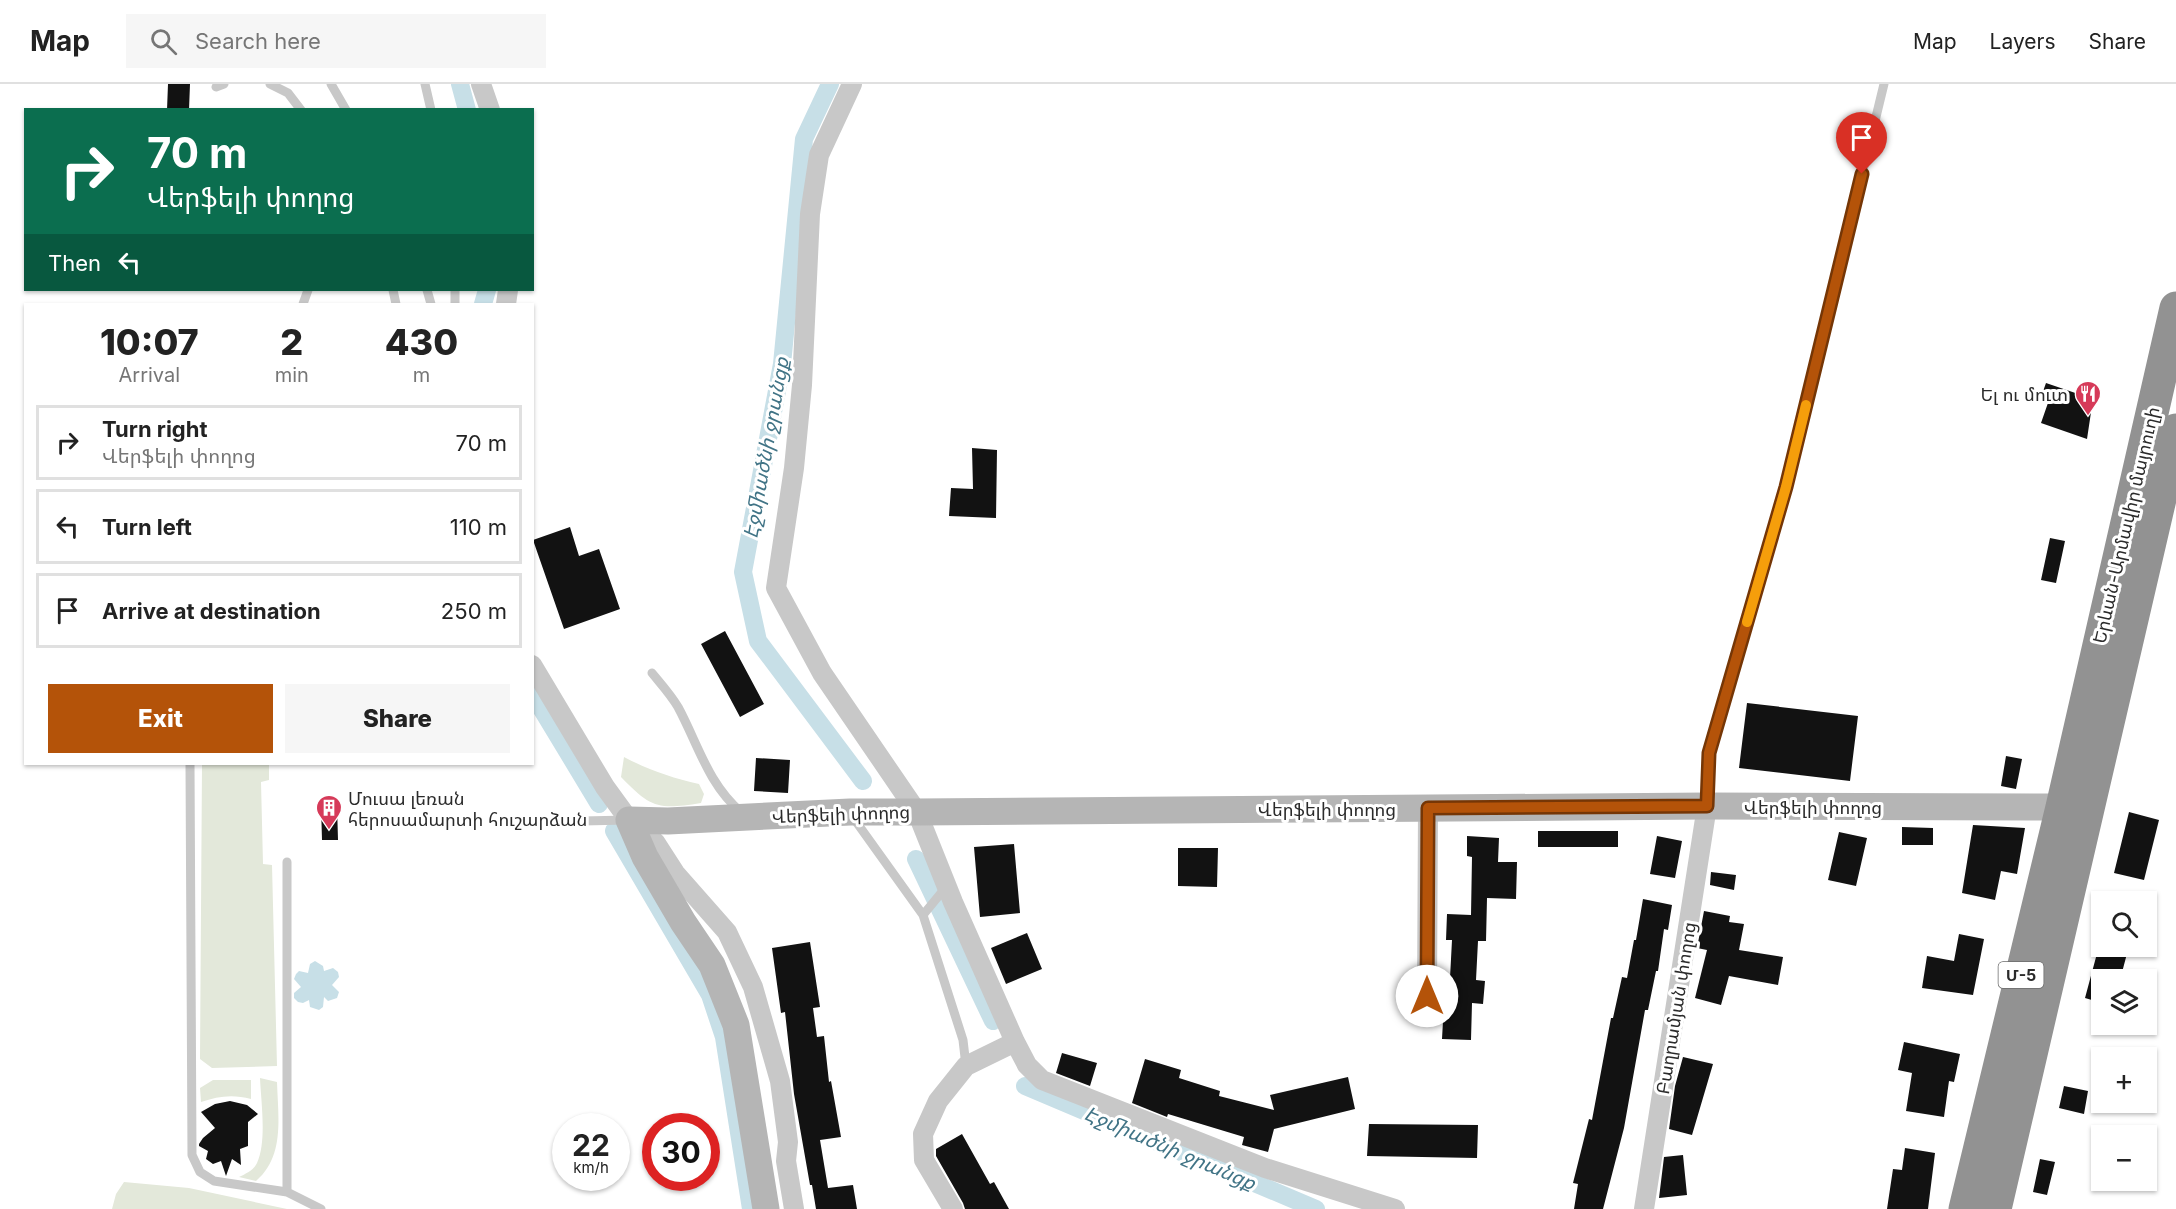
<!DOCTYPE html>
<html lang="en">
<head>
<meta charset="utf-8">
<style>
	:root { --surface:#fff; --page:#f6f6f6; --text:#222; --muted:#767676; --line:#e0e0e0; --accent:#b45309 }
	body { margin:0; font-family:Inter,"Noto Sans Armenian",sans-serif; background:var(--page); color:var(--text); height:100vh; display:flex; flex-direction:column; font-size:22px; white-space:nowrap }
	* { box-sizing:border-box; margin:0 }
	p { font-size:20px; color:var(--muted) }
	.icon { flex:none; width:33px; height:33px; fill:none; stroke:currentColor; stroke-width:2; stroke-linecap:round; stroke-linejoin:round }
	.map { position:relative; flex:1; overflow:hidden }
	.details { position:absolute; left:24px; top:219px; width:510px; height:462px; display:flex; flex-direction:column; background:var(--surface); border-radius:0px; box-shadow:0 2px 4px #0004 }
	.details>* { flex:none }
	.banner { position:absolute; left:24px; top:24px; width:510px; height:183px; border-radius:0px; box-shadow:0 2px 4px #0004; background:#0b6e4f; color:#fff; overflow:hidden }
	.controls { position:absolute; left:2091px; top:807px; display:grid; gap:12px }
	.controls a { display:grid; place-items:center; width:66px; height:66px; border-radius:0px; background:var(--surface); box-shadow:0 2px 4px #0004; font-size:30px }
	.speed { position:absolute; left:552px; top:1029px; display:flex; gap:12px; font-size:30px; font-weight:700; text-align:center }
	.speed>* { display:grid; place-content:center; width:78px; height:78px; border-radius:50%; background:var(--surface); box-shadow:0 2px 4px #0004; line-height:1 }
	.speed small { font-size:15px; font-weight:400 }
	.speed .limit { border:9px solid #d22; background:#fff; color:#111 }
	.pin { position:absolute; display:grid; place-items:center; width:51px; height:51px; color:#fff; margin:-62px -26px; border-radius:50% 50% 50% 0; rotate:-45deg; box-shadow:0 0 6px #0007 }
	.pin .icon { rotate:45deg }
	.me { position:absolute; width:66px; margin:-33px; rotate:0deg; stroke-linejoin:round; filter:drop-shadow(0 0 4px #0008) }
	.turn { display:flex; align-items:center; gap:21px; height:126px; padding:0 24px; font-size:27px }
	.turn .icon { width:78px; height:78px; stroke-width:2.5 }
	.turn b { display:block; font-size:42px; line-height:51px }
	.then { display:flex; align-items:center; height:57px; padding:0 24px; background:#0003; gap:12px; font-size:22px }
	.eta { display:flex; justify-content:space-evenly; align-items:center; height:102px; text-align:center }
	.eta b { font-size:36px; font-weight:800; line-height:42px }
	.action { display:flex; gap:12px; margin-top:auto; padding:12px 24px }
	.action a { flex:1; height:69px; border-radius:0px; background:var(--accent); color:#fff; font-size:24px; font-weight:800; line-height:69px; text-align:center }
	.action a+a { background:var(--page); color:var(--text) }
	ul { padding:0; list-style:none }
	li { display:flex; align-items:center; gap:18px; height:75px; margin:0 12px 9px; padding:0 12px; border:3px solid var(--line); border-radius:0px }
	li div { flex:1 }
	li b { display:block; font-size:22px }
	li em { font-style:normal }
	header { display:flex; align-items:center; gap:36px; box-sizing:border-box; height:84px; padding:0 30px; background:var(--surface); border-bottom:2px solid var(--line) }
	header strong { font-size:28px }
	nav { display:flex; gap:33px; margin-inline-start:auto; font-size:21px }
	.search { width:420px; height:54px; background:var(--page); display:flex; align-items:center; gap:15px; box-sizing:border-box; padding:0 21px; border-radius:0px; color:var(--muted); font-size:22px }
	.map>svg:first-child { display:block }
	.green { fill:#e3e8da }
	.water { fill:#c7dfe7 }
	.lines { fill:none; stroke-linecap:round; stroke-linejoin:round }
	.canal { stroke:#c7dfe7; stroke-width:18 }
	.building { fill:#121212 }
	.lane { stroke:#c8c8c8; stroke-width:9 }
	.street { stroke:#c8c8c8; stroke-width:20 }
	.secondary { stroke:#b5b5b5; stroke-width:27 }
	.highway { stroke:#929292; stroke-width:33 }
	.route-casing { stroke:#753606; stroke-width:15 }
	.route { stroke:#b45309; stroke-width:10 }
	.slow { stroke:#f59e0b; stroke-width:10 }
	.labels { text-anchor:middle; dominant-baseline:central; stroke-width:6; stroke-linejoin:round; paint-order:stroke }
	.shield { fill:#fff; stroke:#6b6b6b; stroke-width:1.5 }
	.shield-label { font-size:16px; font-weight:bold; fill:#2b2b2b }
	.poi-label { font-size:18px; fill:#2b2b2b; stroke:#fff; text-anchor:end }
	.street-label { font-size:18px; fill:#2b2b2b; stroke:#fff }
	.water-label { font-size:20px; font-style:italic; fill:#417486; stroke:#fff }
</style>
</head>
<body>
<header>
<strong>Map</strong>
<div class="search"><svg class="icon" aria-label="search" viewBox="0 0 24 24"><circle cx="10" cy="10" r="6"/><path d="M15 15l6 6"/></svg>Search here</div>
<nav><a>Map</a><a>Layers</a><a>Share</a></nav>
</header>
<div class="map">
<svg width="2176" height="1125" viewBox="0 0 2176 1125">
	<rect width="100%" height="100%" fill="#fff"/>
	<!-- green -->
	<path class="green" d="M624,673C649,686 672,694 699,700L704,710L701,719C658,726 651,724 621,693Z
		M202,680H269V696L261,698L263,780L272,781L277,982L212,984L200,975Z
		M260,994L277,998C278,1033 285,1072 256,1097L239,1093C245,1090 254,1086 257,1079C267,1057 261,1018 260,994Z
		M213,996H251V1015C233,1010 218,1012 201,1018L200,1004Z
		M124,1098L189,1104L287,1125H112L116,1110Z"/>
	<!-- water -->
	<path class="water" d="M315,877L323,882L324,887L333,884L338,888L339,893L332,901L339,908L337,914L328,917L324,913L323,923L319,926L310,923L309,916L303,919L298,918L294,914V909L301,903L294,895L296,890L299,887L308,889L310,880Z"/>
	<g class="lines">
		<!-- canal -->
		<path class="canal" d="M460,0L467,26
			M830,0L804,55L782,280L743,488L758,557L863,697
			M483,220L487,206
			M532,609L599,720
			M614,747L710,911L724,953L751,1125
			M916,775L993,937
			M1025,1002L1316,1125"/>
	</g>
	<!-- building -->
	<path class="building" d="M168,0H190L189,26H167Z
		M2046,299L2093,315L2087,355L2041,339L2049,316L2041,313Z
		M972,364L997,366L996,434L949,432L951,404L973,405Z
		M570,443L579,472L599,465L620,525L564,545L533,456Z
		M2050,454L2065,457L2056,499L2041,496Z
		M725,547L764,620L740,633L701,560Z
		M1747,619L1858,632L1850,697L1739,684Z
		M2006,672L2022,675L2016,705L2001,702Z
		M756,674L790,676L788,709L754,707Z
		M321,721H337L338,756H322Z
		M2129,728L2159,736L2144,796L2114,789Z
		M1973,741L2025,744L2017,790L2001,787L1995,816L1962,809Z
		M1902,743L1933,744V761H1902Z
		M1538,747H1618V763H1538Z
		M1839,748L1867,754L1856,802L1828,796Z
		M1467,752L1499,754L1498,778H1517L1516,815L1487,814L1486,857H1478L1476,896L1485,897L1483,920L1472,919L1471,956L1442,955L1444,919L1447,893L1450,894L1452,856H1446L1447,830L1471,831L1472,773L1467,772Z
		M1657,752L1682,757L1675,794L1650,790Z
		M1014,760L1020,829L980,833L974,763Z
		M1178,764H1218L1217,803L1178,802Z
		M1711,788L1736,791L1734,806L1710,801Z
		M1643,815L1672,821L1668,846L1664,845L1658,887H1656L1648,926H1645L1624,1044L1603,1125H1574L1578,1100L1573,1099L1589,1035L1592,1036L1611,934H1613L1622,893L1627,894L1634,856H1636Z
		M1704,827L1730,832L1729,838L1744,840L1739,866L1783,873L1778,901L1729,892L1721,921L1695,914L1707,866L1697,864Z
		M1027,849L1042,885L1006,900L991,864Z
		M1959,850L1984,855L1973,911L1922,904L1927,872L1954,877Z
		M810,858L820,923L813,924L817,953L824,952L829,998L831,997L841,1053L820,1056L828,1104L853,1101L857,1125H816L812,1101H810L794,1010L785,928L781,929L772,864Z
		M2099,862H2129L2120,896H2102V919L2085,914Z
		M1904,958L1960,970L1954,998L1949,997L1944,1033L1906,1027L1912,989L1898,986Z
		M1062,969L1097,979L1090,1002L1056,989Z
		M1683,973L1713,980L1692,1051L1669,1045L1675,1002Z
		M1145,975L1181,986L1179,994L1220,1007L1219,1012L1274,1026L1270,1011L1348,993L1355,1025L1274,1045L1268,1068L1242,1061L1244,1053L1168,1030L1167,1033L1132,1019Z
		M2064,1002L2088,1007L2084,1030L2059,1024Z
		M230,1017L247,1021L258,1030L248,1038V1062L240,1065L241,1081L232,1075L226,1092L221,1077L213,1080L206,1075L208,1067L199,1062V1060L203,1054L215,1044L201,1028L215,1020Z
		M1369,1040L1478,1041L1477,1074L1367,1072Z
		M962,1050L990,1100L994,1098L1009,1125H965L963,1119L936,1072V1065Z
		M1905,1064L1935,1069L1928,1125H1887L1893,1085L1902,1086Z
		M1683,1071L1687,1111L1659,1114L1664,1073Z
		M2040,1075L2055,1078L2047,1111L2033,1108Z"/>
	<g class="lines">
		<!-- lane -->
		<path class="lane" d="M270,0L288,9L301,26
			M331,0L346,26
			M425,0L431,26
			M216,3L224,0
			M393,206L396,220
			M427,206L431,220
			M303,220L308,206
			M455,220V206
			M652,589C661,600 671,611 678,623C698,660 708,700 741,728
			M190,680L192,1071L200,1088L214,1097L287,1108V778
			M1707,719L1709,669L1786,403L1884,0
			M852,732L923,831L963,956L966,982
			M537,738L628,736
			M923,831L946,803
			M287,1108L321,1125"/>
		<!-- street -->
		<path class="street" d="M481,0L490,26
			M852,0L819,71L810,130L802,301L794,384L776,504L822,589L917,728L953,818L1015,958L1027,981L1042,996L1265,1084L1395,1125
			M506,220L508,206
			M532,581L605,703L629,736
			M655,758L675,789L727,848L753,903L780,997L788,1058L786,1077L794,1125
			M1427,911L1428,724
			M953,1125L924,1076L923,1050L938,1017L966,982L1015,958
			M1644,1125L1707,722"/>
		<!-- secondary -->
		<path class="secondary" d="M766,1125L736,941L712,881L683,838L645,773L629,736L668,737L850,728H917L1707,722L2062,723"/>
		<!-- highway -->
		<path class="highway" d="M1965,1125L2062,723L2176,224
			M1995,1125L2176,346"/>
	</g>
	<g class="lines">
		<defs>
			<path id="route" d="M1427,912L1428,724L1707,722L1709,669L1786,403L1862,90"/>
		</defs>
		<!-- route casing -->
		<use href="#route" class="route-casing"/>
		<!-- route -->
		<use href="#route" class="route"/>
		<!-- slow -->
		<path class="slow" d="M1747,538L1786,403L1806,321"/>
	</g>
	<!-- icons -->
	<defs>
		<symbol id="restaurant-pin" viewBox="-11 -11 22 30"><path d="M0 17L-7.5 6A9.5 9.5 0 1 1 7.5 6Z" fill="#d63a59" stroke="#fff"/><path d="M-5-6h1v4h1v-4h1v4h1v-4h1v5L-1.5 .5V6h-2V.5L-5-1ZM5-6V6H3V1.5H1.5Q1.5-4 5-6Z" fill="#fff"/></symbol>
		<symbol id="building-pin" viewBox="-11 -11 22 30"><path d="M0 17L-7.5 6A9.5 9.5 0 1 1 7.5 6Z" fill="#d63a59" stroke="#fff"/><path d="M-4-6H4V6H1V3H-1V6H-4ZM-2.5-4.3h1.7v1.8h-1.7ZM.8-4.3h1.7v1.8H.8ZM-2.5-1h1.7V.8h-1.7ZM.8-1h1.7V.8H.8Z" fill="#fff"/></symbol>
	</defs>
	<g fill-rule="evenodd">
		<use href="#restaurant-pin" x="2073" y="295" width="30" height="40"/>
		<use href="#building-pin" x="314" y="709" width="30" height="40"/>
	</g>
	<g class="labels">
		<!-- shield labels -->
		<rect class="shield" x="1998.5" y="878" width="45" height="26" rx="4.5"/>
		<g class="shield-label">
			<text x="2021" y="891">Մ-5</text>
		</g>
		<!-- poi labels -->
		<g class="poi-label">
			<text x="2068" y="310">Ել ու մուտ</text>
			<text x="348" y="714" text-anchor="start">Մուսա լեռան<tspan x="348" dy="21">հերոսամարտի հուշարձան</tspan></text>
		</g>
		<!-- street labels -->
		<g class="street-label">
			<text transform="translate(2126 441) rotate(-77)">Երևան-Արմավիր մայրուղի</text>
			<text x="1813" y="723">Վերֆելի փողոց</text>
			<text x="1327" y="725">Վերֆելի փողոց</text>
			<text transform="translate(841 730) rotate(-2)">Վերֆելի փողոց</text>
			<text transform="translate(1676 924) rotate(-81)">Բաղրամյան փողոց</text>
		</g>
		<!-- water labels -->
		<g class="water-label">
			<text transform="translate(766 364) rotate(-80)">Էջմիածնի ջրանցք</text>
			<text transform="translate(1170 1064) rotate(23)">Էջմիածնի ջրանցք</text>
		</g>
	</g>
</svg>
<div class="controls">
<a><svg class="icon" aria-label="search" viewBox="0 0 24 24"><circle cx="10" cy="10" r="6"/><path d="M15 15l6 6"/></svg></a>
<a><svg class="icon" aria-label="layers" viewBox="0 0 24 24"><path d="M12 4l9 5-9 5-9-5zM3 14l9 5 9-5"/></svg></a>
<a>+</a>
<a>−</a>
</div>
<div class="speed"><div>22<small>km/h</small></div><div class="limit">30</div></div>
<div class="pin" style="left:1862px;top:90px;background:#d93025"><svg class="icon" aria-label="arrive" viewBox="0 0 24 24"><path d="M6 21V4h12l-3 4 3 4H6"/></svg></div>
<svg class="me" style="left:1427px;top:912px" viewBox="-20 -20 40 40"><circle r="19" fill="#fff"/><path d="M0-13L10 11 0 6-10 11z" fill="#b45309"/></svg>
<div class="banner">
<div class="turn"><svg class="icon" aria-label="right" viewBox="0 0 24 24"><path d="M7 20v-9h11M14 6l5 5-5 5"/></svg><div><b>70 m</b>Վերֆելի փողոց</div></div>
<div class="then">Then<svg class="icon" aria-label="left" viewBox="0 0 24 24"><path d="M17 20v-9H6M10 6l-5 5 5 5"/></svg></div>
</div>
<section class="details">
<div class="eta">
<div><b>10:07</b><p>Arrival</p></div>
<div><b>2</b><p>min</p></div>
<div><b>430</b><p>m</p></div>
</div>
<ul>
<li><svg class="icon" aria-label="right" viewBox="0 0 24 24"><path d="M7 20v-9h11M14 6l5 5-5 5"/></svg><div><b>Turn right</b><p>Վերֆելի փողոց</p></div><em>70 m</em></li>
<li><svg class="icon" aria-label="left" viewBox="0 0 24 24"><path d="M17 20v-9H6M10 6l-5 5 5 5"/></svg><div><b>Turn left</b></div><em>110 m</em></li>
<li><svg class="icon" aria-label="arrive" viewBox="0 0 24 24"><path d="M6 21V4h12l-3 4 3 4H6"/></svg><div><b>Arrive at destination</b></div><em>250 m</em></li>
</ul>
<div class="action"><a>Exit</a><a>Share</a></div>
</section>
</div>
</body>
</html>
